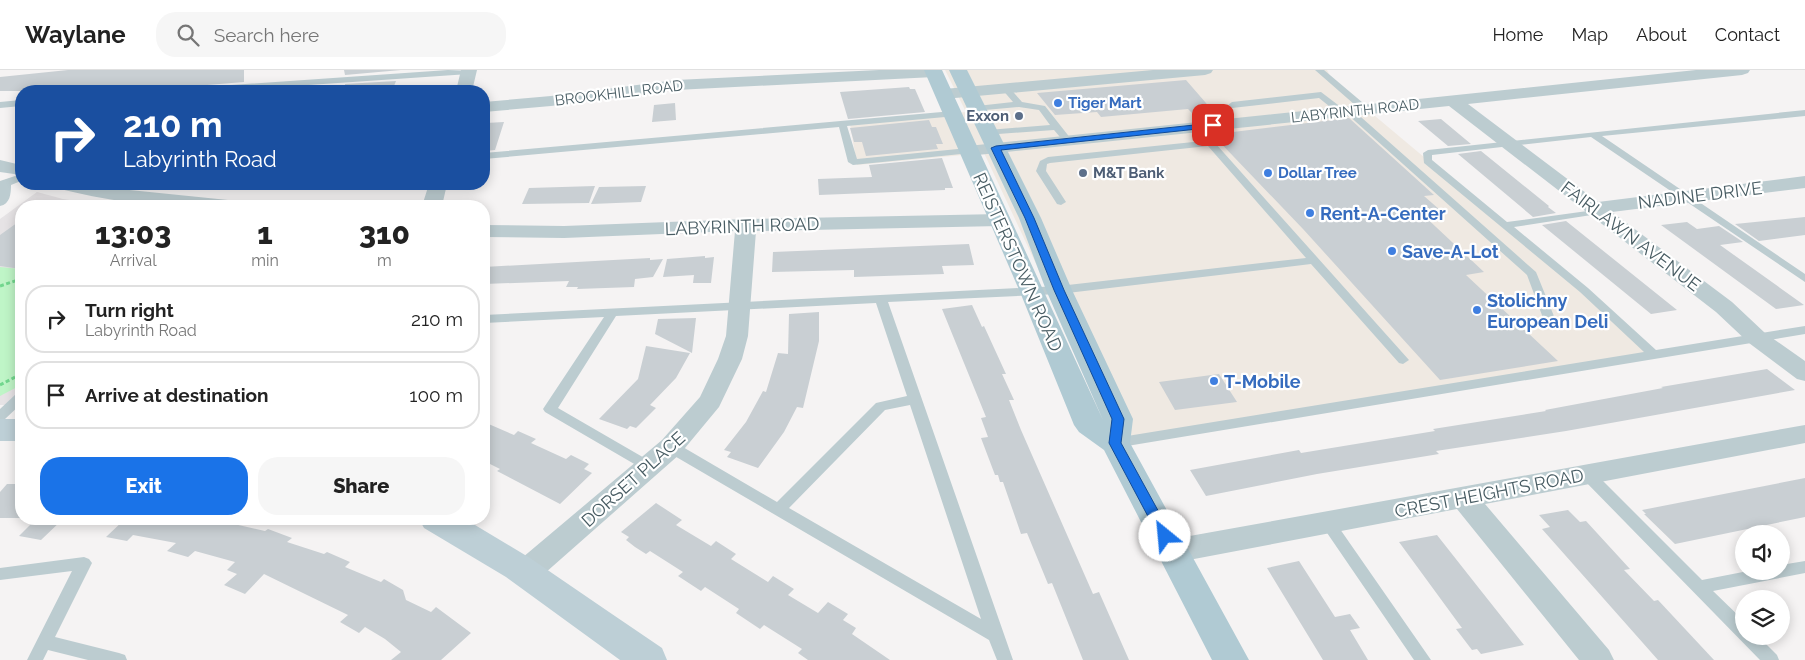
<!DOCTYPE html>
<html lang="en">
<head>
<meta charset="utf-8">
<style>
	:root { --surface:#fff; --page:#f6f6f6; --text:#222; --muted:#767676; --line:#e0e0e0; --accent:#1a73e8 }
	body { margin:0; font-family:Raleway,sans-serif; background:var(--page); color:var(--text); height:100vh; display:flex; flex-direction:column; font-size:19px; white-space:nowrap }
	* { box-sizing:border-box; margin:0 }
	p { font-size:16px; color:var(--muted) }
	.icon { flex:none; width:28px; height:28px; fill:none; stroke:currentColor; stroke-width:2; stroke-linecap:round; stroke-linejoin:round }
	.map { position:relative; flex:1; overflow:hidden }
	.side { position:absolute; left:15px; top:130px; width:475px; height:325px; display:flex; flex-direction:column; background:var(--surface); border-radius:20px; box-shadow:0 2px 12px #0003 }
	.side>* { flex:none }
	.guide { position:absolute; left:15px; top:15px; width:475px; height:105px; border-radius:20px; box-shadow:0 2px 12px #0003; background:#1a4fa0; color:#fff; overflow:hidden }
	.fabs { position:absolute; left:1735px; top:455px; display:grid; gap:10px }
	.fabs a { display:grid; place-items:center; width:55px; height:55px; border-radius:50%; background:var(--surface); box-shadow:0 2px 12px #0003; font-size:25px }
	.pin { position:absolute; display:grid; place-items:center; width:42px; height:42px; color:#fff; margin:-21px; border-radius:10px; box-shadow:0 2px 8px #0006 }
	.me { position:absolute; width:55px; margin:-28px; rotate:332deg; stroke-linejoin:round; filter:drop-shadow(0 0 4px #0008) }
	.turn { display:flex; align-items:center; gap:18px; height:105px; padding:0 25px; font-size:22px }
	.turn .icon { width:65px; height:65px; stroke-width:2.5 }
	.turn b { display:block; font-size:35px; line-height:42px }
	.eta { display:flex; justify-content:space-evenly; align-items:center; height:85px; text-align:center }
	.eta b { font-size:30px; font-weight:800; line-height:35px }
	.primary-button { display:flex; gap:10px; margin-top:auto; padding:10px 25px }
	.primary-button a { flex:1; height:58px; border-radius:20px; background:var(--accent); color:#fff; font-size:20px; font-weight:800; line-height:58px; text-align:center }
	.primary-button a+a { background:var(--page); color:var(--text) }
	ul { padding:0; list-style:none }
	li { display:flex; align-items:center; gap:15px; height:68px; margin:0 10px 8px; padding:0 15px; border:2px solid var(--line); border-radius:20px }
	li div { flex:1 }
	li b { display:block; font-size:19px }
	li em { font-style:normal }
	header { display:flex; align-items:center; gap:30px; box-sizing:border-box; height:70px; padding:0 25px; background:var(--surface); border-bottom:1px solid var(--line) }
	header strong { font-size:24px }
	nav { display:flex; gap:28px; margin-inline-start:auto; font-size:18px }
	.search { width:350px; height:45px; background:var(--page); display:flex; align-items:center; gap:12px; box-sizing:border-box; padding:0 18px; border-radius:20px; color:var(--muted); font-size:19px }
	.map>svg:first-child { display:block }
	.commercial { fill:#efe9e2 }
	.education { fill:#e6e3e5 }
	.green { fill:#bff5c7 }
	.building { fill:#c9cfd3 }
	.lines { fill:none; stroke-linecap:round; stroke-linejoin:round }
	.path { stroke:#72d78e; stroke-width:3; stroke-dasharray:4 2.5; stroke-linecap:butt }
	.lane { fill:#bcccd0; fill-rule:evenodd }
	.street { fill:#bcccd0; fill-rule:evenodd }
	.secondary { fill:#bdcfd6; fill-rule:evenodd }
	.primary { fill:#b0cad3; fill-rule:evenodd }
	.route { fill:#1a73e8; stroke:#114b97 }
	.shop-dot { fill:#3f7fe0; stroke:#fff; stroke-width:2 }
	.service-dot { fill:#5c6f8a; stroke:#fff; stroke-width:2 }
	.labels { text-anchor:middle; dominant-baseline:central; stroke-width:4.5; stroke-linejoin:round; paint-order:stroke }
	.far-street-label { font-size:15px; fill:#485c63; stroke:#fff }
	.far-shop-label { font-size:15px; font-weight:bold; fill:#366cbe; stroke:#fff; text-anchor:start }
	.far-service-label { font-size:15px; font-weight:bold; fill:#4e5e75; stroke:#fff; text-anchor:end }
	.street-label { font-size:18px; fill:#485c63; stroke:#fff }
	.shop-label { font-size:18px; font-weight:bold; fill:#366cbe; stroke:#fff; text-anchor:start }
</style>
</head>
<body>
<header>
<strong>Waylane</strong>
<div class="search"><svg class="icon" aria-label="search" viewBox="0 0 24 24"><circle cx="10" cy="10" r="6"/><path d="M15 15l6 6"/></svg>Search here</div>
<nav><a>Home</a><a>Map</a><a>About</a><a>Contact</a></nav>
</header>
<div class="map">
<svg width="1805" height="590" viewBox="0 0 1805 590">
	<rect width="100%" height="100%" fill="#f5f3f3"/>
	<!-- commercial -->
	<path class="commercial" d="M945,0H1327L1332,10L1658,283L1120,373L984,83L857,95L850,54L966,42Z"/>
	<!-- education -->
	<path class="education" d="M37,122L63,129L110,136H21V335H0V149Z"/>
	<!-- green -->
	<path class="green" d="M0,197L21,199V315L0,326Z"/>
	<!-- building -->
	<path class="building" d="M68,0H244V12L134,21H0V7Z
		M344,0H401L345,5Z
		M1186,10L1219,48L1199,50L1188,39L1101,47L1097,42L1055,45L1037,23Z
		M396,11L392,21H345V14Z
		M909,17L910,19H915L925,42L848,49L840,22Z
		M675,33L676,50L652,52L654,35Z
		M1349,48L1434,125L1424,126L1440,140L1420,142L1484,202L1466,205L1558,291L1440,310L1303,159L1211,63L1231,61L1233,62Z
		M1441,49L1471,74L1448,76L1418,51Z
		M929,50L932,57H936L943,74H936L938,79L866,86L862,72H854L850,58Z
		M504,52L495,80L484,81V61L486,53Z
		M1481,81L1549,136L1548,137L1556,143L1533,147L1458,84Z
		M942,88L953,118H945V120L819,125L818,109L872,107L869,95Z
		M595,116L589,133L522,134L529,118Z
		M646,116L641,132L591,134L599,117Z
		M1805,147V165L1759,171L1735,154Z
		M21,150V199L0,196V165Z
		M1566,151L1677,240L1651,244L1542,155Z
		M1687,152L1697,159L1719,156L1743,172L1720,175L1804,235L1776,239L1661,155Z
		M969,174L974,195L942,196L944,204L854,207V200L772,202L773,182Z
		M705,186V188L714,187L711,213H693L694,205L663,207L667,189Z
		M650,188V190L663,189L653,207L635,209L634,217L577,219L578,217H566L569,211L484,214V197Z
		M972,235L982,257L984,256L1006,304H1002L1014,330H1009L1021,360L1093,524L1099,522L1129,590H1083L1052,513L1048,514L1027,463L1021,464L1003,412H1000L998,405H995L981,368L988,367L981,348L986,347L942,239Z
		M819,242V271L803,338L797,337L784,362L758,398L727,387L731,382L724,380L746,352L763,321L766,322L778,283L788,284L789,244Z
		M696,248L692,283L655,264L658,249Z
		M646,276L690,283L676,308L650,335L656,338L636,358L630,356L627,359L599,349L638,309Z
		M1767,299L1795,320L1566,361L1436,381L1439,384L1317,404L1206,426L1190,400L1299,380L1301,383L1435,361L1433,359L1546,341L1545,340L1663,318L1661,317Z
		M1219,304L1237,332L1175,340L1159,312Z
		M484,352L514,365L518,361L536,369L531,373L566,389L571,385L589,394L584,399L592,403L560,434L497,401L500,399L484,391Z
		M1805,408V447L1675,474L1644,444H1646L1642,440Z
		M7,414H21V448H0V422Z
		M656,433L682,450L676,455L711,476L716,471L736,484L731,489L768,512L773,506L794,519L788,525L818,543L828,532L848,544L843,550L856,558L852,564L890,590H808L798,583L802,579L764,555L760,559L736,543L739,539L705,517L701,521L678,506L683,502L650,481L646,484L635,477L626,470L629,467L621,462Z
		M1568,440L1580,452L1586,451L1630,499L1624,500L1654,531L1658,530L1714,590H1658L1542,459L1550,457L1539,445Z
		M36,449H63L41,470L19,466Z
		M125,449H212L265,461L268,459L292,468L287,472L324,484L327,482L350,492L345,497L381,512L384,509L403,520L406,530L431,542L436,537L471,563L441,590H391L401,582L385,569L365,557L359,563L340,552L348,545L264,504L245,524L224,515L237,504L227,500L235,492L195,481L188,487L167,481L176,473L133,465L127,471L106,467Z
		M1437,465L1478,517L1524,575L1481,584L1477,579L1472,580L1456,559L1462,558L1459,554L1399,472Z
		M1299,491L1335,547L1350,544L1360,558L1350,560L1368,590H1323L1267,498Z"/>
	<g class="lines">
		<!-- path -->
		<path class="path" d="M0,216L21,209
			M0,315L21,304"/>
		<!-- lane -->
		<path class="lane" d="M448,0L473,1L469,4L221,21H184L188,18Z
			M1315,0H1324L1369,38V42H1363Z
			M1005,15L1008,16L1022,32L1045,36L1071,69V73H1065L1054,60L985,65L983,63L988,60L1050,55L1039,40L1019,37L974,41L973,39L977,36L1013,32L1001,18Z
			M1321,22L1346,41L1353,40L1536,202L1558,256L1556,259H1548L1546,256L1527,205L1346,43L1339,44L1319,28L1232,38L1228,35L1232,32Z
			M21,30V36L0,38V32Z
			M1805,40V46L1602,66L1805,204V212L1591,67L1432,85V90L1507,152L1602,139L1603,141L1602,143L1598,144L1514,157L1588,218L1656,280L1805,256V264L1115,378L1110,376L1108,373L1110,370L1115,368L1644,282L1580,222L1424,93L1423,83L1428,80Z
			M953,41L956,42V46L847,56L857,89L968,78L973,81L971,83L853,95L848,92L839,57L484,89V83Z
			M1196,54L1199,55L1409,290L1403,294L1399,293L1311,194L1059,224L888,232L1013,590H997L989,570L666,381L664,377L666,373H676L777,432L876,333L907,326L876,233L616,246L558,338L653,393L655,397L653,401L648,402L545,342L543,339L604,247L484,253V245L1059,216L1306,188L1208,76L1050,93L1047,94L1046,101L1066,132L1061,135L1057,134L1036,101L1040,91L1048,87L1203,71L1191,57ZM910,335L981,549L789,438L885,340Z
			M21,104V111L11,115C11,124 10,134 0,136V111Z
			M21,323V334L5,349L0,351V339L16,324Z
			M1587,399L1592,400L1702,510L1748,501H1781V495L1805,491V503L1713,521L1744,551V566H1758L1777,585L1779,590H1760L1582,408L1580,404L1582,400Z
			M1328,447L1333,449L1431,590H1414L1323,457L1321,453L1323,449Z
			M84,487L89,489L92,493L55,567L119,583L125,585L127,590H88L48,580L43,590H27L72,501L0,510V498Z"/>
		<!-- street -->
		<path class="street" d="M461,0H477L472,21H456Z
			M879,0H941L942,2L940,5L934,7L676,20L551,36L484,42V32L551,26L676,10Z
			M1153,0H1213L1211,3L1205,5L944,29L938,27L936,24L938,21L944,19Z
			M1696,0H1750L1748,3L1742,5L1468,34L1598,132L1805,106V118L1612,142L1732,232L1765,263L1805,291V311L1797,309L1749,273L1716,242L1449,36L968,86L962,85L959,81L962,77L968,76Z
			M0,90L21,95V105L0,102Z
			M54,114H89L110,118L228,130L235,132L238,136C177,140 115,133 56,118Z
			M429,114H447L442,136H422Z
			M1000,144L1007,146L1010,150L1007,154L1000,156L756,161L748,266L742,289L719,337L680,384L536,511L526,514L516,511L511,502L516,493L662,370L700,327L718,289L726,266L735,161L564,168L484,167V155L564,156L746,149Z
			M1805,355V373L1485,434L1609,580L1614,590H1579L1457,439L1173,493L1163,489L1159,481L1163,473L1173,469Z"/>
		<!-- secondary -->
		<path class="secondary" d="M0,349H21V371H0Z
			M419,449H463L475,455L530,488L609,542L662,578L667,590H620L506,507L424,458Z"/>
		<!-- primary -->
		<path class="primary" d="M924,0H942L1103,350L1046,220L1019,148L949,0H967L1041,148L1072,220L1133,349L1130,373L1249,590H1212L1104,380L1079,362L1074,355L1020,222Z"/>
	</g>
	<!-- route -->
	<path class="route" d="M1213,53L1217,55L1216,57L1001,80L1034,148L1064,220L1124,349L1121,373L1172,466L1170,469L1165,471L1160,469L1109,373L1112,349L1054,220L1025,148L991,78L996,76Z"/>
	<!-- markers -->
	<g class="shop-dot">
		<circle cx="1058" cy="33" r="5"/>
		<circle cx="1268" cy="103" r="5"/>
		<circle cx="1310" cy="143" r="5"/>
		<circle cx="1392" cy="181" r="5"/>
		<circle cx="1477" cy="240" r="5"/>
		<circle cx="1214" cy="311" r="5"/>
	</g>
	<g class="service-dot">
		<circle cx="1019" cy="46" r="5"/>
		<circle cx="1083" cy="103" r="5"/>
	</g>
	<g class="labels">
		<!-- far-street labels -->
		<g class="far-street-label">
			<text transform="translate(619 23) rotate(-7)">BROOKHILL ROAD</text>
			<text transform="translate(1355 41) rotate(-6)">LABYRINTH ROAD</text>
		</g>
		<!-- far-shop labels -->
		<g class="far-shop-label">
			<text x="1068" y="33">Tiger Mart</text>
			<text x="1278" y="103">Dollar Tree</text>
		</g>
		<!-- far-service labels -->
		<g class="far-service-label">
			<text x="1009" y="46">Exxon</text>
			<text x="1093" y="103" text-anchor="start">M&amp;T Bank</text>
		</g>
		<!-- street labels -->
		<g class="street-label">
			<text transform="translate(1700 125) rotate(-7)">NADINE DRIVE</text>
			<text transform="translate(742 156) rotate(-2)">LABYRINTH ROAD</text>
			<text transform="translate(1631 166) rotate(37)">FAIRLAWN AVENUE</text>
			<text transform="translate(1018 192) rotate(66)">REISTERSTOWN ROAD</text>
			<text transform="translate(633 409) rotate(-42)">DORSET PLACE</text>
			<text transform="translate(1489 423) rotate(-11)">CREST HEIGHTS ROAD</text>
		</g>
		<!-- shop labels -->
		<g class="shop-label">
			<text x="1320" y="143">Rent-A-Center</text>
			<text x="1402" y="181">Save-A-Lot</text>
			<text x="1487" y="230">Stolichny<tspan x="1487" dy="21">European Deli</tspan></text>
			<text x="1224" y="311">T-Mobile</text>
		</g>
	</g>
</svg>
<div class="fabs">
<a><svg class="icon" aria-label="sound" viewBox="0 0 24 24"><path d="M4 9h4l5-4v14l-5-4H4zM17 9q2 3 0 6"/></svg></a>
<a><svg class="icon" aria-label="layers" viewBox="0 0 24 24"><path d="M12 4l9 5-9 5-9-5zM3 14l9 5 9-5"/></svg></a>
</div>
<div class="pin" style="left:1213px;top:55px;background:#d93025"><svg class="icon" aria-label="arrive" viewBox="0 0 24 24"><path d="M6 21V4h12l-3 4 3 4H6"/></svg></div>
<svg class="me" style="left:1165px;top:466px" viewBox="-20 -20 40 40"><circle r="19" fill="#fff"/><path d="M0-13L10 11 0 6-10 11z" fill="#1a73e8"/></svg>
<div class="guide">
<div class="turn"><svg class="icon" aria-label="right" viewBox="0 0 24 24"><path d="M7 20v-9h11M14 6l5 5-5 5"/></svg><div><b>210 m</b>Labyrinth Road</div></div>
</div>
<section class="side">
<div class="eta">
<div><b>13:03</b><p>Arrival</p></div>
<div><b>1</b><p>min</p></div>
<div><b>310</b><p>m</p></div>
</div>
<ul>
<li><svg class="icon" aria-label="right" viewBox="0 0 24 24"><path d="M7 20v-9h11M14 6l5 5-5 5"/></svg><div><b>Turn right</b><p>Labyrinth Road</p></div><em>210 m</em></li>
<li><svg class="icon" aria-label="arrive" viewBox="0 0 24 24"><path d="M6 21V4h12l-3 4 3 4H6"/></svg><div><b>Arrive at destination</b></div><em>100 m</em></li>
</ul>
<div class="primary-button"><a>Exit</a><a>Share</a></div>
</section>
</div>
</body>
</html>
